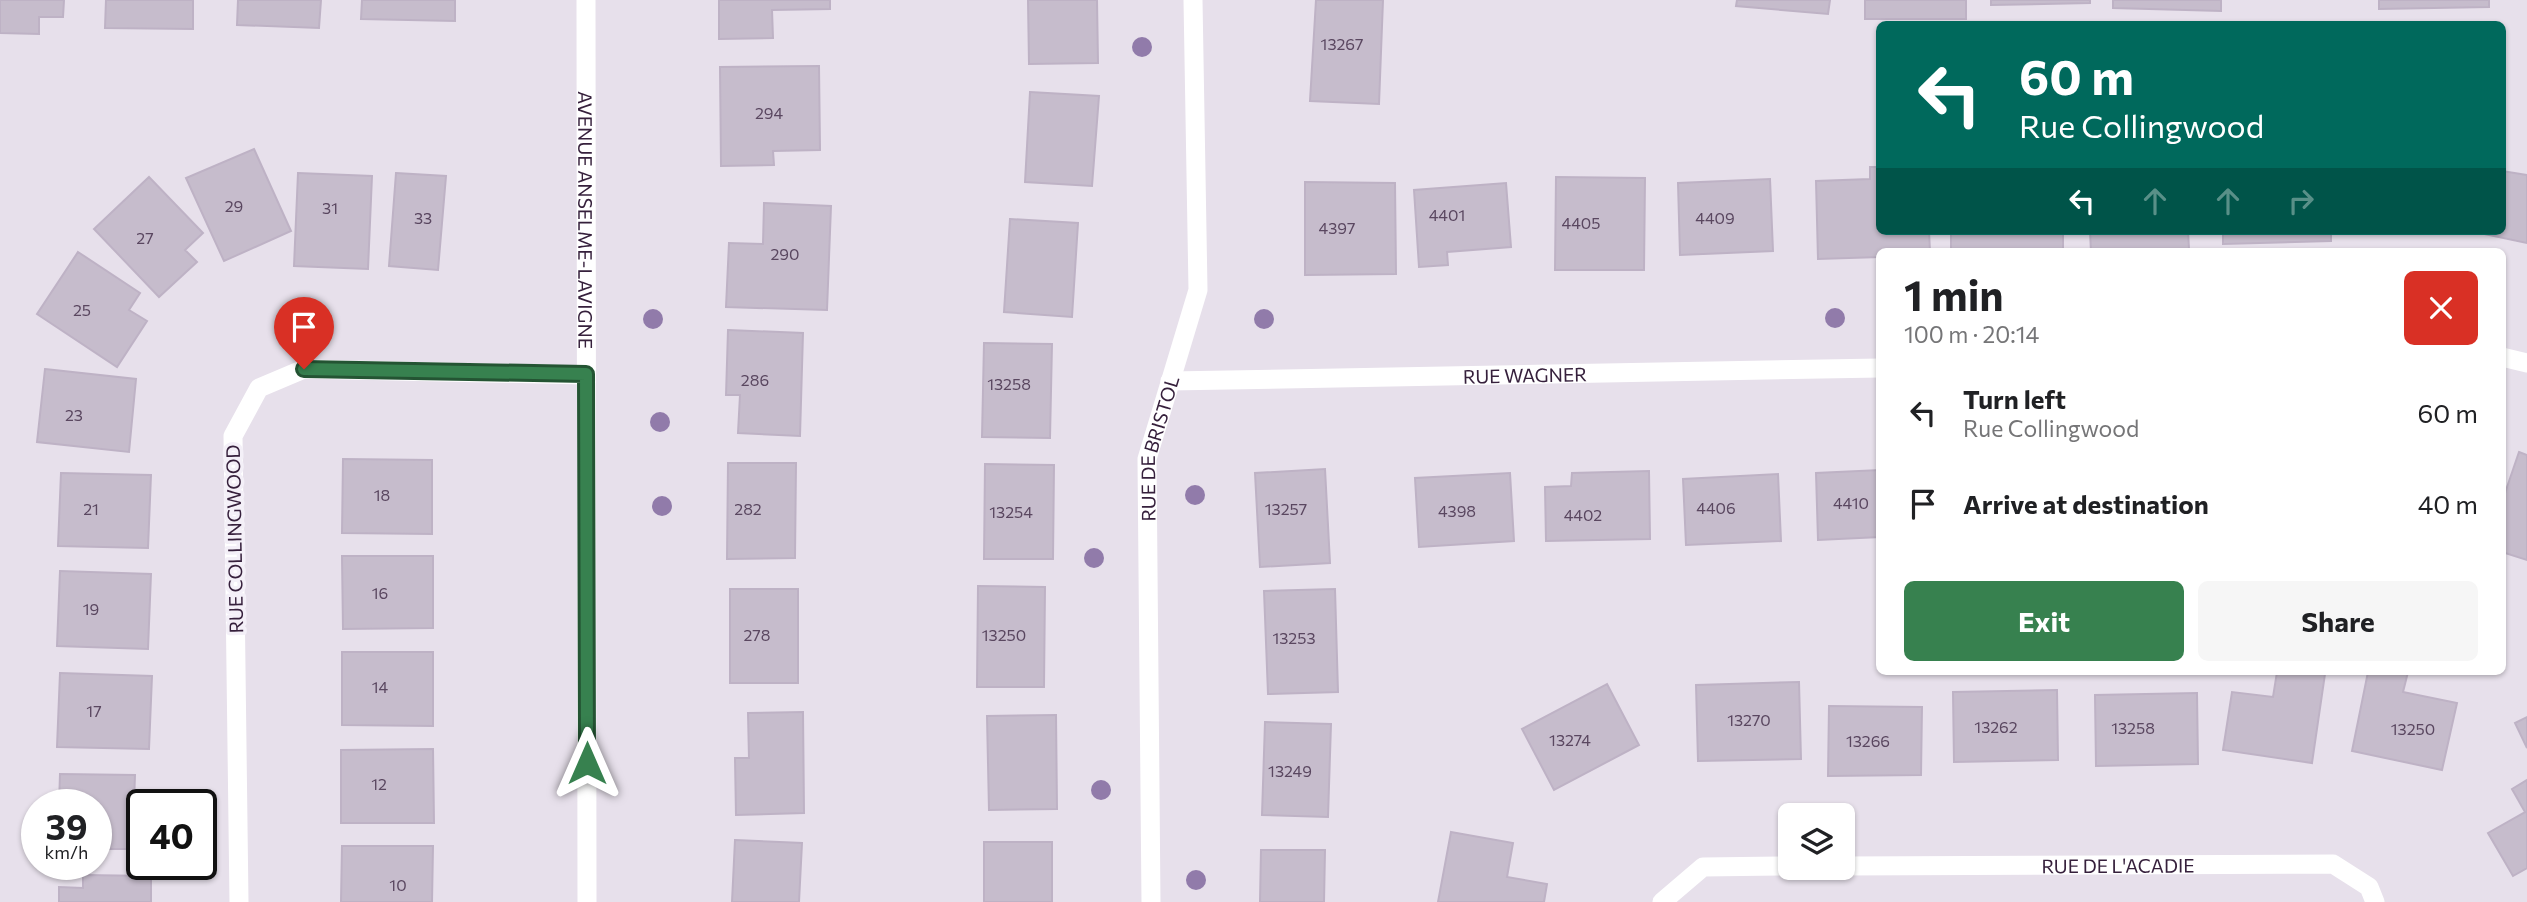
<!DOCTYPE html>
<html lang="en">
<head>
<meta charset="utf-8">
<style>
	:root { --surface:#fff; --page:#f6f6f6; --text:#202124; --muted:#757577; --accent:#37814f }
	body { margin:0; font-family:Commissioner,sans-serif; background:var(--page); color:var(--text); height:100vh; display:flex; flex-direction:column; font-size:26px; white-space:nowrap }
	* { box-sizing:border-box; margin:0 }
	p { font-size:23px; color:var(--muted) }
	.icon { flex:none; width:38px; height:38px; fill:none; stroke:currentColor; stroke-width:2; stroke-linecap:round; stroke-linejoin:round }
	.map { position:relative; flex:1; overflow:hidden }
	.drawer { position:absolute; left:1876px; top:248px; width:630px; height:427px; display:flex; flex-direction:column; background:var(--surface); border-radius:10px; box-shadow:0 2px 5px #0004 }
	.drawer>* { flex:none }
	.hud { position:absolute; left:1876px; top:21px; width:630px; height:214px; border-radius:10px; box-shadow:0 2px 5px #0004; background:#00695c; color:#fff; overflow:hidden }
	.tools { position:absolute; left:1778px; top:803px; display:grid; gap:14px }
	.tools a { display:grid; place-items:center; width:77px; height:77px; border-radius:10px; background:var(--surface); box-shadow:0 2px 5px #0004; font-size:35px }
	.speed { position:absolute; left:21px; top:789px; display:flex; gap:14px; font-size:35px; font-weight:700; text-align:center }
	.speed>* { display:grid; place-content:center; width:91px; height:91px; border-radius:50%; background:var(--surface); box-shadow:0 2px 5px #0004; line-height:1 }
	.speed small { font-size:18px; font-weight:400 }
	.speed .limit { border:4px solid #111; border-radius:10px; background:#fff; color:#111 }
	.pin { position:absolute; display:grid; place-items:center; width:60px; height:60px; color:#fff; margin:-72px -30px; border-radius:50% 50% 50% 0; rotate:-45deg; box-shadow:0 0 7px #0007 }
	.pin .icon { rotate:45deg }
	.me { position:absolute; width:77px; margin:-38px; rotate:0deg; stroke-linejoin:round; filter:drop-shadow(0 0 5px #0008) }
	.turn { display:flex; align-items:center; gap:24px; height:147px; padding:0 28px; font-size:32px }
	.turn .icon { width:91px; height:91px; stroke-width:2.5 }
	.turn b { display:block; font-size:49px; line-height:60px }
	.lanes { display:flex; align-items:center; height:66px; padding:0 28px; background:#0003; justify-content:center; gap:35px; direction:ltr }
	.lanes .off { opacity:.35 }
	.round { display:grid; place-items:center; flex:none; width:74px; height:74px; border-radius:10px; background:var(--page) }
	.head { display:flex; align-items:center; justify-content:space-between; height:119px; padding:0 28px }
	h1 { font-size:42px; font-weight:700; line-height:52px }
	.button { display:flex; gap:14px; margin-top:auto; padding:14px 28px }
	.button a { flex:1; height:80px; border-radius:10px; background:var(--accent); color:#fff; font-size:28px; font-weight:700; line-height:80px; text-align:center }
	.button a+a { background:var(--page); color:var(--text) }
	ul { padding:0; list-style:none }
	li { display:flex; align-items:center; gap:21px; height:91px; padding:0 28px }
	li div { flex:1 }
	li b { display:block; font-size:26px }
	li em { font-style:normal }
	.map>svg:first-child { display:block }
	.building { fill:#c6bccc; stroke:#beb2c5; stroke-width:2 }
	.lines { fill:none; stroke-linecap:round; stroke-linejoin:round }
	.minor { stroke:#fff; stroke-width:19 }
	.tertiary { stroke:#fff; stroke-width:19 }
	.tree { fill:#917baa }
	.route-casing { stroke:#245433; stroke-width:18 }
	.route { stroke:#37814f; stroke-width:12 }
	.labels { text-anchor:middle; dominant-baseline:central; stroke-width:7; stroke-linejoin:round; paint-order:stroke }
	.number-label { font-size:16px; fill:#5a4760 }
	.street-label { font-size:19px; fill:#36203c; stroke:#f4f0f8 }
</style>
</head>
<body>
<div class="map">
<svg width="2527" height="902" viewBox="0 0 2527 902">
	<rect width="100%" height="100%" fill="#e7e0eb"/>
	<!-- building -->
	<path class="building" d="M0,0H64L63,17H39V34L0,33Z
		M106,0H193V29L105,28Z
		M238,0H321L319,28L237,25Z
		M362,0H455V21L361,19Z
		M719,0H830V9L772,10L773,38L719,39Z
		M1028,0H1097L1098,63L1029,64Z
		M1316,0H1383L1379,104L1310,101Z
		M1737,0H1830L1828,14L1736,6Z
		M1865,0H1966V19H1865Z
		M1991,0H2090V3L1991,5Z
		M2113,0H2221V11L2113,8Z
		M2379,0H2489V7L2379,9Z
		M819,66L820,150L773,151L774,165L721,166L720,67Z
		M1030,92L1099,96L1092,186L1025,182Z
		M254,149L291,231L224,261L186,178Z
		M1870,167H1880V231H1929L1930,252H1880V257L1818,259L1816,181L1870,179Z
		M2502,171L2527,175V243L2484,234V231H2502Z
		M298,173L372,176L368,269L294,266Z
		M396,173L446,176L438,270L389,266Z
		M149,177L203,233L185,250L197,262L159,297L94,229Z
		M1556,177L1645,178L1644,270H1555Z
		M1770,179L1773,251L1680,255L1678,183Z
		M1305,182L1395,183L1396,274L1305,275Z
		M1506,183L1511,247L1447,252L1448,265L1419,267L1414,190Z
		M764,203L831,206L827,310L726,307L729,243L763,244Z
		M1010,219L1078,223L1072,317L1004,312Z
		M1951,231H2063V252H1951Z
		M2090,231H2188L2189,249L2091,252Z
		M2223,231H2331V241L2223,244Z
		M78,252L140,293L129,310L147,321L117,367L37,314Z
		M728,330L803,333L800,436L738,433L740,395H726Z
		M984,343L1052,344L1050,438L982,437Z
		M45,369L136,379L129,452L37,442Z
		M2519,452L2527,455V560L2502,552V502Z
		M343,459L432,460V534L342,533Z
		M728,463H796L795,558L727,559Z
		M985,464L1054,465L1053,559H984Z
		M1325,469L1330,563L1260,567L1255,473Z
		M1880,470V537L1818,540L1816,473Z
		M1649,471L1650,539L1546,541L1545,487L1571,486L1572,473Z
		M61,473L151,475L148,548L58,546Z
		M1510,473L1514,541L1419,547L1415,478Z
		M1778,474L1781,541L1686,545L1683,479Z
		M342,556H433V628L343,629Z
		M60,571L151,574L148,649L57,646Z
		M978,586L1045,587L1044,687H977Z
		M730,589H798V683H730Z
		M1335,589L1338,692L1268,694L1264,591Z
		M342,652H433V726L342,725Z
		M2277,672L2325,674L2312,763L2223,750L2232,692L2273,697Z
		M2368,672H2408L2403,692L2457,703L2442,770L2352,751Z
		M60,673L152,676L149,749L57,747Z
		M1799,682L1801,759L1698,761L1696,685Z
		M1607,684L1639,745L1554,790L1522,729Z
		M2057,690L2058,760L1954,762L1953,692Z
		M2197,693L2198,764L2096,766L2095,695Z
		M1829,706L1922,707L1921,775L1828,776Z
		M803,712L804,813L736,815L735,758H749L748,713Z
		M1056,715L1057,809L989,810L987,716Z
		M2527,717V748L2515,723Z
		M1265,722L1331,724L1328,817L1262,815Z
		M433,749L434,823H341V750Z
		M60,774L135,775L134,803L154,804L142,805V849H96V805H59Z
		M2527,780V868L2513,876L2488,833L2525,812L2512,789Z
		M1451,832L1513,843L1507,877L1547,884L1544,902H1438Z
		M735,840L802,843L799,902H732Z
		M984,842H1052V902H984Z
		M342,846H433L432,902H341Z
		M1261,850H1325L1324,902H1260Z
		M83,875L151,876V902H59V887L83,888Z"/>
	<g class="lines">
		<!-- minor -->
		<g class="minor">
			<path d="M2502,357L2527,363"/>
			<path id="s1" d="M1170,381L1880,368"/>
			<path id="s2" d="M1843,866L2333,864L2369,887L2375,902"/>
			<path d="M239,902L233,436L259,388L304,369L586,375"/>
			<path id="s3" d="M1151,902L1147,459L1198,290L1193,0"/>
			<path d="M1662,902L1703,867L1790,866"/>
		</g>
		<!-- tertiary -->
		<path class="tertiary" id="s4" d="M586,0L587,902"/>
	</g>
	<!-- trees -->
	<g class="tree">
		<circle cx="1142" cy="47" r="10"/>
		<circle cx="1835" cy="318" r="10"/>
		<circle cx="653" cy="319" r="10"/>
		<circle cx="1264" cy="319" r="10"/>
		<circle cx="660" cy="422" r="10"/>
		<circle cx="1195" cy="495" r="10"/>
		<circle cx="662" cy="506" r="10"/>
		<circle cx="1094" cy="558" r="10"/>
		<circle cx="1101" cy="790" r="10"/>
		<circle cx="1196" cy="880" r="10"/>
	</g>
	<g class="lines">
		<defs>
			<path id="route" d="M304,369L586,374L587,763"/>
		</defs>
		<!-- route casing -->
		<use href="#route" class="route-casing"/>
		<!-- route -->
		<use href="#route" class="route"/>
	</g>
	<g class="labels">
		<!-- number labels -->
		<g class="number-label">
			<text x="1342" y="43">13267</text>
			<text x="769" y="112">294</text>
			<text x="234" y="205">29</text>
			<text x="330" y="207">31</text>
			<text x="1447" y="214">4401</text>
			<text x="423" y="217">33</text>
			<text x="1715" y="217">4409</text>
			<text x="1581" y="222">4405</text>
			<text x="1337" y="227">4397</text>
			<text x="145" y="237">27</text>
			<text x="785" y="253">290</text>
			<text x="82" y="309">25</text>
			<text x="755" y="379">286</text>
			<text x="1009" y="383">13258</text>
			<text x="74" y="414">23</text>
			<text x="382" y="494">18</text>
			<text x="1851" y="502">4410</text>
			<text x="1716" y="507">4406</text>
			<text x="91" y="508">21</text>
			<text x="748" y="508">282</text>
			<text x="1286" y="508">13257</text>
			<text x="1457" y="510">4398</text>
			<text x="1011" y="511">13254</text>
			<text x="1583" y="514">4402</text>
			<text x="380" y="592">16</text>
			<text x="91" y="608">19</text>
			<text x="757" y="634">278</text>
			<text x="1004" y="634">13250</text>
			<text x="1294" y="637">13253</text>
			<text x="380" y="686">14</text>
			<text x="94" y="710">17</text>
			<text x="1749" y="719">13270</text>
			<text x="1996" y="726">13262</text>
			<text x="2133" y="727">13258</text>
			<text x="2413" y="728">13250</text>
			<text x="1570" y="739">13274</text>
			<text x="1868" y="740">13266</text>
			<text x="1290" y="770">13249</text>
			<text x="379" y="783">12</text>
			<text x="398" y="884">10</text>
		</g>
		<!-- street labels -->
		<g class="street-label">
			<text stroke="none"><textPath href="#s4" startOffset="220">AVENUE ANSELME-LAVIGNE</textPath></text>
			<text stroke="none"><textPath href="#s1" startOffset="355">RUE WAGNER</textPath></text>
			<text stroke="none"><textPath href="#s3" startOffset="455">RUE DE BRISTOL</textPath></text>
			<text transform="translate(234 539) rotate(-91)">RUE COLLINGWOOD</text>
			<text stroke="none"><textPath href="#s2" startOffset="275">RUE DE L'ACADIE</textPath></text>
		</g>
	</g>
</svg>
<div class="tools">
<a><svg class="icon" aria-label="layers" viewBox="0 0 24 24"><path d="M12 4l9 5-9 5-9-5zM3 14l9 5 9-5"/></svg></a>
</div>
<div class="speed"><div>39<small>km/h</small></div><div class="limit">40</div></div>
<div class="pin" style="left:304px;top:369px;background:#d93025"><svg class="icon" aria-label="arrive" viewBox="0 0 24 24"><path d="M6 21V4h12l-3 4 3 4H6"/></svg></div>
<svg class="me" style="left:587px;top:763px" viewBox="-20 -20 40 40"><path d="M0-17L14 15 0 8-14 15z" fill="#37814f" stroke="#fff" stroke-width="4"/></svg>
<div class="hud">
<div class="turn"><svg class="icon" aria-label="left" viewBox="0 0 24 24"><path d="M17 20v-9H6M10 6l-5 5 5 5"/></svg><div><b>60 m</b>Rue Collingwood</div></div>
<div class="lanes"><svg class="icon" aria-label="left" viewBox="0 0 24 24"><path d="M17 20v-9H6M10 6l-5 5 5 5"/></svg><svg class="icon off" aria-label="ahead" viewBox="0 0 24 24"><path d="M12 20V5M6 11l6-6 6 6"/></svg><svg class="icon off" aria-label="ahead" viewBox="0 0 24 24"><path d="M12 20V5M6 11l6-6 6 6"/></svg><svg class="icon off" aria-label="right" viewBox="0 0 24 24"><path d="M7 20v-9h11M14 6l5 5-5 5"/></svg></div>
</div>
<section class="drawer">
<div class="head"><div><h1>1 min</h1><p>100 m · 20:14</p></div><a class="round" style="background:#d93025;color:#fff"><svg class="icon" aria-label="close" viewBox="0 0 24 24"><path d="M6 6l12 12M18 6L6 18"/></svg></a></div>
<ul>
<li><svg class="icon" aria-label="left" viewBox="0 0 24 24"><path d="M17 20v-9H6M10 6l-5 5 5 5"/></svg><div><b>Turn left</b><p>Rue Collingwood</p></div><em>60 m</em></li>
<li><svg class="icon" aria-label="arrive" viewBox="0 0 24 24"><path d="M6 21V4h12l-3 4 3 4H6"/></svg><div><b>Arrive at destination</b></div><em>40 m</em></li>
</ul>
<div class="button"><a>Exit</a><a>Share</a></div>
</section>
</div>
</body>
</html>
